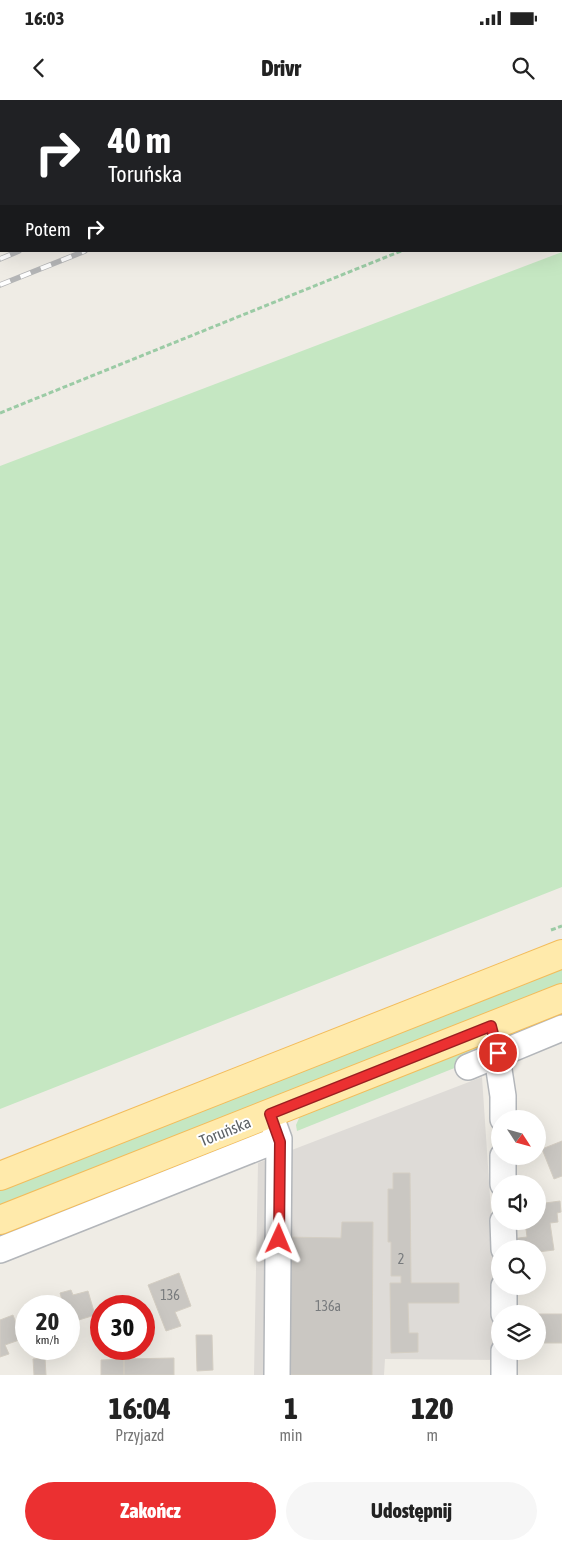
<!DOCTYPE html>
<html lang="pl">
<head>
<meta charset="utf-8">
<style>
	:root { --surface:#fff; --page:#f6f6f6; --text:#222; --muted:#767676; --accent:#eb3031 }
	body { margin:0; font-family:"Asap Condensed",sans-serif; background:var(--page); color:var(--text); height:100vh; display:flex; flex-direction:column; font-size:19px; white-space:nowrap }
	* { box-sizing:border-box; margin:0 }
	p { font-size:16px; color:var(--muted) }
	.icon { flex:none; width:28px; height:28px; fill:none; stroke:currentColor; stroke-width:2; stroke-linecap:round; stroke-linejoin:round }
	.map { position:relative; height:1275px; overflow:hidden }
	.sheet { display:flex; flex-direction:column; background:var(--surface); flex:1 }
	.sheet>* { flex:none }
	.hud { position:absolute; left:0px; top:0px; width:562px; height:152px; box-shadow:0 5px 20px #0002; background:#202124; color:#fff; overflow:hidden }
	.needle { width:32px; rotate:126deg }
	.buttons { position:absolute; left:491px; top:1010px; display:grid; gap:10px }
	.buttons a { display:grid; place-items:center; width:55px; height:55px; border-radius:50%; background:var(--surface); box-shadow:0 5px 20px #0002; font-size:25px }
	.speed { position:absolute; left:15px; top:1195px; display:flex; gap:10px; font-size:25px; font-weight:700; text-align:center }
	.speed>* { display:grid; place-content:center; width:65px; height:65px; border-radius:50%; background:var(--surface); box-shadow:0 5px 20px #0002; line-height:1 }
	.speed small { font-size:12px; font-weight:400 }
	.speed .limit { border:8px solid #d22; background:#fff; color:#111 }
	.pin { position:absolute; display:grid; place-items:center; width:42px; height:42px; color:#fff; margin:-21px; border:2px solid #fff; border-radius:50%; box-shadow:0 1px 5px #0007 }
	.me { position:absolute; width:55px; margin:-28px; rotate:1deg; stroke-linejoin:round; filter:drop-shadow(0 0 4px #0008) }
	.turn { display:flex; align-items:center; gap:18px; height:105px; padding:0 25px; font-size:22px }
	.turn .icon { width:65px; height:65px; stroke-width:2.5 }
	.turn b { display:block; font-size:35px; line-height:42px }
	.then { display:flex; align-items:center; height:48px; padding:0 25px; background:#0003; gap:10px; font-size:19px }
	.eta { display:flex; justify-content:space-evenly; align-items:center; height:85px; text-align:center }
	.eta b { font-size:30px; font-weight:800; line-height:35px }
	.cta { display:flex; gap:10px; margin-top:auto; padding:10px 25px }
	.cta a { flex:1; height:58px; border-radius:30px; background:var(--accent); color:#fff; font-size:20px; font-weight:800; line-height:58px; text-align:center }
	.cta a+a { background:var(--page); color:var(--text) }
	.status { display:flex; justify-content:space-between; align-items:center; height:35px; padding:0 25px; background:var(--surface); direction:ltr }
	.status svg { height:14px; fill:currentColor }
	header { display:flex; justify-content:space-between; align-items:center; height:65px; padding:0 25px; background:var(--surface); font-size:22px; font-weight:800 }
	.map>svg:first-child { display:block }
	.industrial { fill:#dedbd7 }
	.green { fill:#c5e7c2 }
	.building { fill:#cac7c2; stroke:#d4cec3 }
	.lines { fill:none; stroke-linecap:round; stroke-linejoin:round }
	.minor-casing { stroke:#b3b6ba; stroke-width:28 }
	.major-casing { stroke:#f3bc5b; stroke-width:30 }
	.path { stroke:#9bcba5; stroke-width:3; stroke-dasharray:5 2.5; stroke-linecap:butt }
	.minor { stroke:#fff; stroke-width:25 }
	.major { stroke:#ffeaab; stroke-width:28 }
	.rail-casing { stroke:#b4b5b6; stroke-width:5.5 }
	.rail { stroke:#fff; stroke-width:4; stroke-dasharray:11; stroke-linecap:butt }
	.route-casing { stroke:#991f20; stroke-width:12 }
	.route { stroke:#eb3031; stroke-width:9 }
	.labels { text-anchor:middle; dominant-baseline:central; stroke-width:4; stroke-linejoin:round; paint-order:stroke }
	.number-label { font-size:14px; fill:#787b7d }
	.street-label { font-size:16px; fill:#5d6266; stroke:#fff }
</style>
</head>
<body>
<div class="status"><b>16:03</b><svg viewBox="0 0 49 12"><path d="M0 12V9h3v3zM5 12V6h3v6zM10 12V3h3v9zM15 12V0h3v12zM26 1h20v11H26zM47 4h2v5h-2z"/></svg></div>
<header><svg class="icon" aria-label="back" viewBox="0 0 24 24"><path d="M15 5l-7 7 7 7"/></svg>Drivr<svg class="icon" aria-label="search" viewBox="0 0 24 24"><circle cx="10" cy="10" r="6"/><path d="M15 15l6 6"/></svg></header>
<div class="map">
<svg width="562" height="1275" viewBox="0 0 562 1275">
	<rect width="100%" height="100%" fill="#efece5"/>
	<!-- industrial -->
	<path class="industrial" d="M482,977L501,1260L385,1259L384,1275H254L258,1063Z"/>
	<!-- green -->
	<path class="green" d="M0,0H193L1,1L0,77Z
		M562,152V787L0,1009V366Z
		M562,867V883L0,1105V1089Z
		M562,911V920L510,938L509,933Z
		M480,944L483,950L467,963L297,1031L296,1025L300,1016Z
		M248,1036L251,1039L0,1142V1134Z"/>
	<!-- building -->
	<path class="building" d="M562,1041V1076L554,1079L542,1049Z
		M393,1073H410L411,1183H459V1203H408L409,1233H418V1252L391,1253L390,1183H401V1176H391V1142H388V1089H393Z
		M560,1101L561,1112L557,1113L558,1122L550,1123L554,1150L538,1152V1149H512L510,1139L527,1137L525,1121H538V1104Z
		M342,1122H373L372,1275H283V1137L341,1138Z
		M179,1173L191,1206L175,1212L181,1226L166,1231L148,1185Z
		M71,1190L73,1195L88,1191L95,1215L69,1223V1206H49L48,1204L62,1200L60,1193Z
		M536,1214H562V1243H538Z
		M13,1215L22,1239L5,1245L9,1254L0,1257V1220Z
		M196,1235H212L213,1270L197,1271Z
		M45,1258L46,1275H34L33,1259Z
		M174,1258V1275H124V1259Z
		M124,1259V1275H101V1260Z"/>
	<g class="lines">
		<defs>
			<path id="minor" d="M494,937L503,996V1019
				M468,967L562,928
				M503,1056V1084
				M503,1121L504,1149
				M0,1150L279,1039L270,1014
				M504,1186V1214
				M504,1251V1275
				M277,1275L279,1039"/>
			<path id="major" d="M0,1076L562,854
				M0,1120L562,898"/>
		</defs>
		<!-- minor casing -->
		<use href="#minor" class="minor-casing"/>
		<!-- major casing -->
		<use href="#major" class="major-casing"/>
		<!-- path -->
		<path class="path" d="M561,86H562
			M0,313L401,151
			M551,830L562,826"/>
		<!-- minor -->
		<use href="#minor" class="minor"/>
		<!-- major -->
		<use href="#major" class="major"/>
		<defs>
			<path id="rail" d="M360,1L363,0
				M395,1L398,0
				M460,1L463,0
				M0,145H1
				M0,159L19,151
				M0,185L85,151"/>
		</defs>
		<!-- rail casing -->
		<use href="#rail" class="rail-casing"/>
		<!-- rail -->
		<use href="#rail" class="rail"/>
	</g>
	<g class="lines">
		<defs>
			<path id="route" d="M279,1139L280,1042L270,1014L491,926L498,953"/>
		</defs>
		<!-- route casing -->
		<use href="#route" class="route-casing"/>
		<!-- route -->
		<use href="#route" class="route"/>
	</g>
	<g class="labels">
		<!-- number labels -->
		<g class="number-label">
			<text x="401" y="1159">2</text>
			<text x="170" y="1195">136</text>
			<text x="328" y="1206">136a</text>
		</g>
		<!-- street labels -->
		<g class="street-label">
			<text transform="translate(225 1031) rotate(-22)">Toruńska</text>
		</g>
	</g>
</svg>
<div class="buttons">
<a><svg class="needle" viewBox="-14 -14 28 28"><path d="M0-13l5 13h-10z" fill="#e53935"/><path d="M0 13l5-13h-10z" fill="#767676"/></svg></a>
<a><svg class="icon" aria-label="sound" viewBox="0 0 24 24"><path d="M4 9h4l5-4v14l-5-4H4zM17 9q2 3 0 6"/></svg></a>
<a><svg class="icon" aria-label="search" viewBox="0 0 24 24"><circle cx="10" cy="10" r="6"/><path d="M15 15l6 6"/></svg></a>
<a><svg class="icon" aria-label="layers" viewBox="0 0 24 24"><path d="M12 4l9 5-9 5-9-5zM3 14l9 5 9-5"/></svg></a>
</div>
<div class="speed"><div>20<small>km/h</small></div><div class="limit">30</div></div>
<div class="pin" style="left:498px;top:953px;background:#d93025"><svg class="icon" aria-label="arrive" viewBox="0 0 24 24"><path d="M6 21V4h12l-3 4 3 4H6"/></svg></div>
<svg class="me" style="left:279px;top:1139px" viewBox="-20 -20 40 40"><path d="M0-17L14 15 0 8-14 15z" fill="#eb3031" stroke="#fff" stroke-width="4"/></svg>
<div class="hud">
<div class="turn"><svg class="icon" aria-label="right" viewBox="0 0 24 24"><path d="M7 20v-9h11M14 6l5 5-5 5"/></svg><div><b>40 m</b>Toruńska</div></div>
<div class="then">Potem<svg class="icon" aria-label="right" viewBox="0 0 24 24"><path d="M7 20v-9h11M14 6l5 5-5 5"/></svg></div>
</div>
</div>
<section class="sheet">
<div class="eta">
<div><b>16:04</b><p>Przyjazd</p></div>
<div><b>1</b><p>min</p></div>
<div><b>120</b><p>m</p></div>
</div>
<div class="cta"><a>Zakończ</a><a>Udostępnij</a></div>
</section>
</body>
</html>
